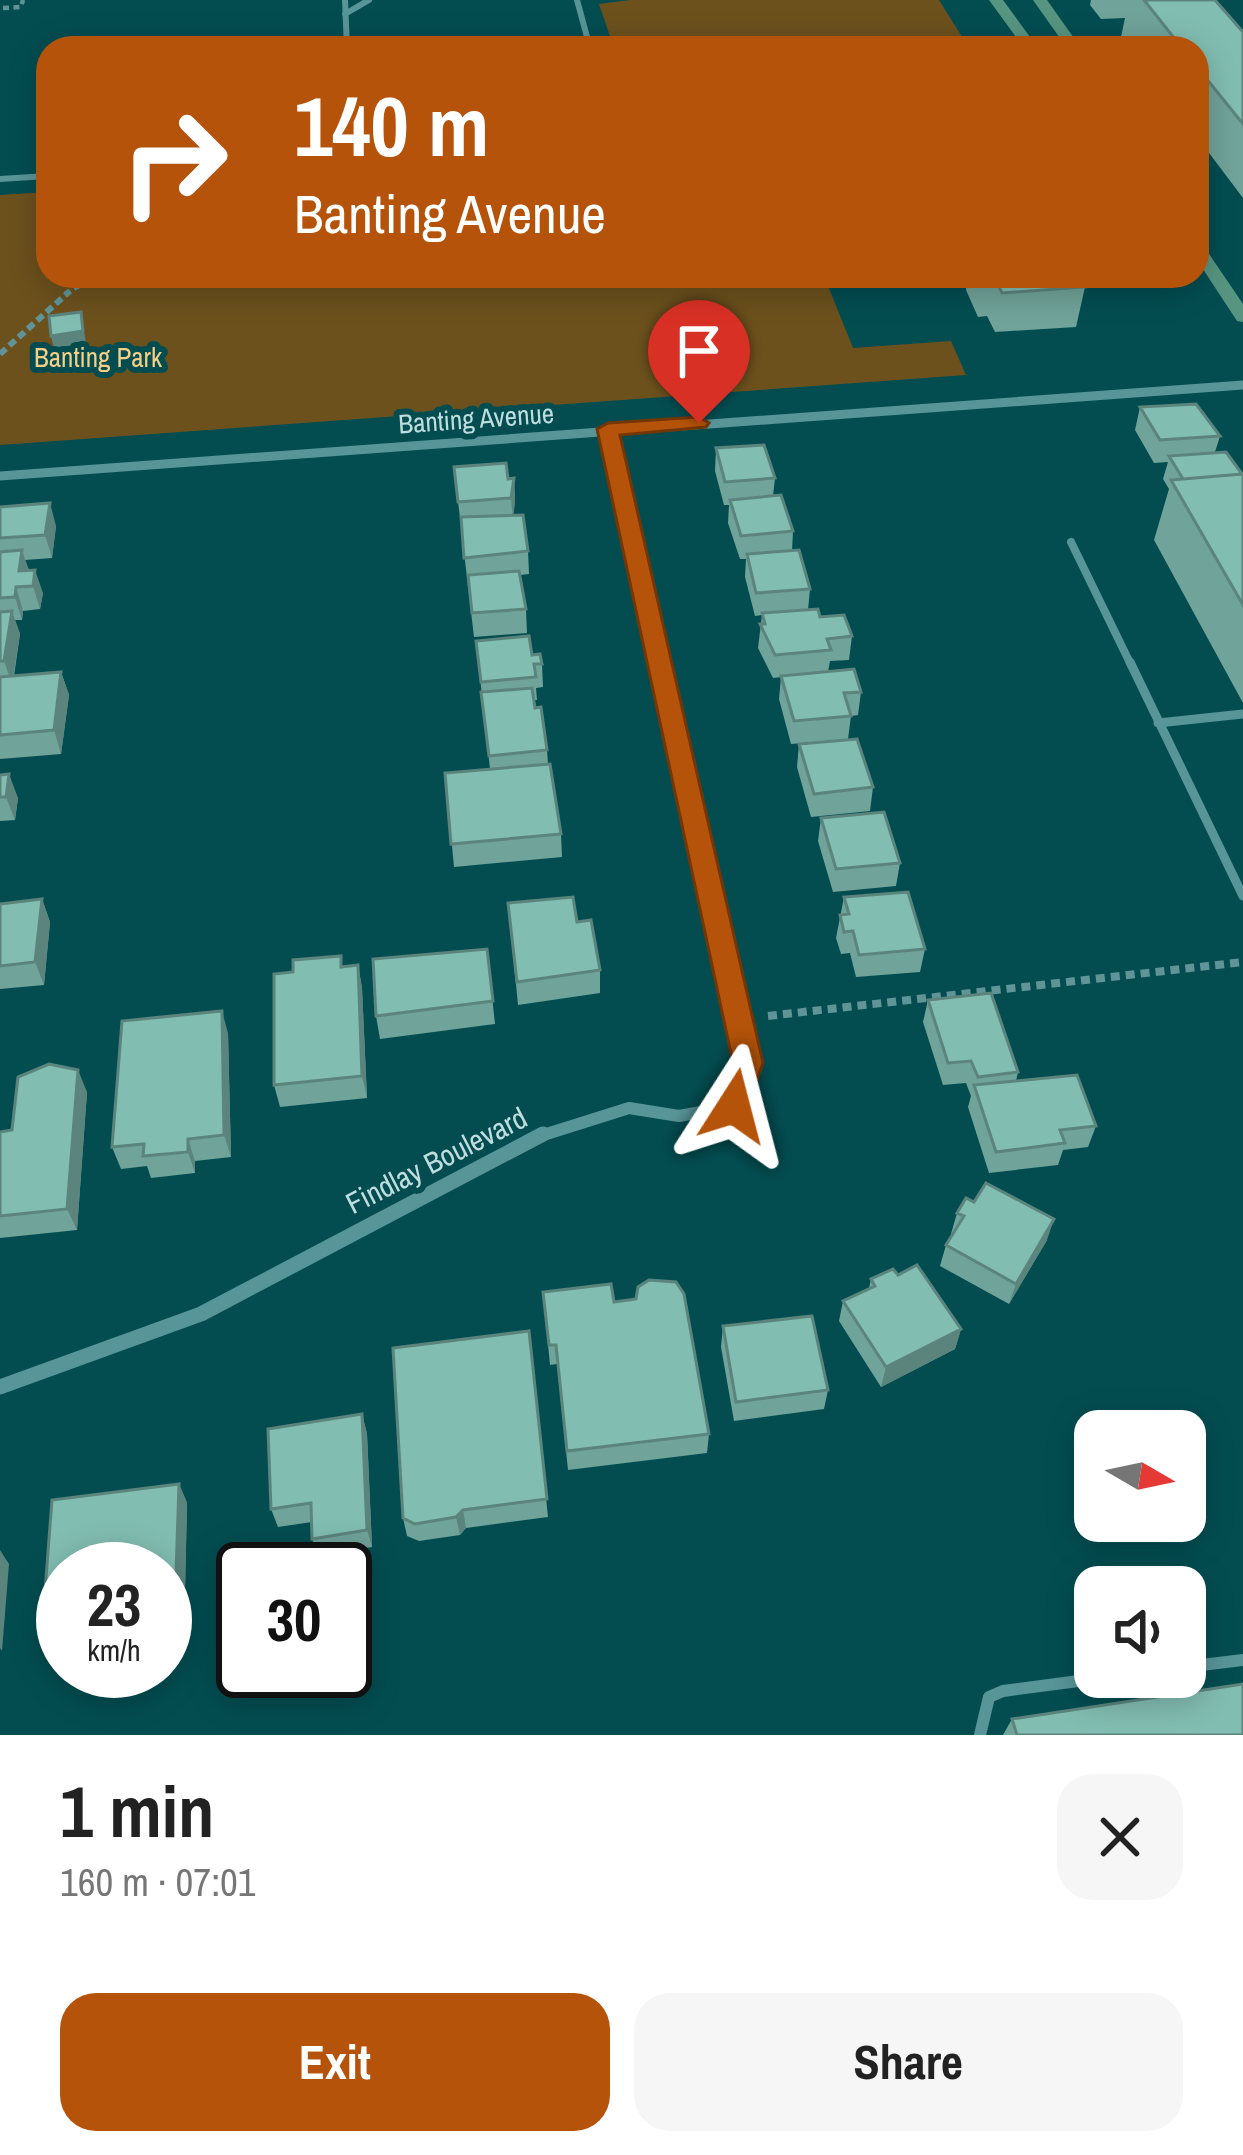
<!DOCTYPE html>
<html lang="en">
<head>
<meta charset="utf-8">
<style>
	:root { --surface:#fff; --page:#f6f6f6; --text:#222; --muted:#767676; --accent:#b45309 }
	body { margin:0; font-family:"Archivo Narrow",sans-serif; background:var(--page); color:var(--text); height:100vh; display:flex; flex-direction:column; font-size:45px; white-space:nowrap }
	* { box-sizing:border-box; margin:0 }
	p { font-size:39px; color:var(--muted) }
	.icon { flex:none; width:66px; height:66px; fill:none; stroke:currentColor; stroke-width:2; stroke-linecap:round; stroke-linejoin:round }
	.map { position:relative; height:1735px; overflow:hidden }
	.panel { display:flex; flex-direction:column; background:var(--surface); flex:1 }
	.panel>* { flex:none }
	.hud { position:absolute; left:36px; top:36px; width:1173px; height:252px; border-radius:36px; box-shadow:0 6px 30px #0003; background:#b45309; color:#fff; overflow:hidden }
	.needle { width:78px; rotate:99deg }
	.fabs { position:absolute; left:1074px; top:1410px; display:grid; gap:24px }
	.fabs a { display:grid; place-items:center; width:132px; height:132px; border-radius:24px; background:var(--surface); box-shadow:0 6px 30px #0003; font-size:60px }
	.speed { position:absolute; left:36px; top:1542px; display:flex; gap:24px; font-size:60px; font-weight:700; text-align:center }
	.speed>* { display:grid; place-content:center; width:156px; height:156px; border-radius:50%; background:var(--surface); box-shadow:0 6px 30px #0003; line-height:1 }
	.speed small { font-size:30px; font-weight:400 }
	.speed .limit { border:6px solid #111; border-radius:18px; background:#fff; color:#111 }
	.pin { position:absolute; display:grid; place-items:center; width:102px; height:102px; color:#fff; margin:-123px -51px; border-radius:50% 50% 50% 0; rotate:-45deg; box-shadow:0 0 12px #0007 }
	.pin .icon { rotate:45deg }
	.me { position:absolute; width:132px; margin:-66px; rotate:9deg; stroke-linejoin:round; filter:drop-shadow(0 0 9px #0008) }
	.turn { display:flex; align-items:center; gap:42px; height:252px; padding:0 60px; font-size:54px }
	.turn .icon { width:156px; height:156px; stroke-width:2.5 }
	.turn b { display:block; font-size:84px; line-height:102px }
	.round { display:grid; place-items:center; flex:none; width:126px; height:126px; border-radius:36px; background:var(--page) }
	.head { display:flex; align-items:center; justify-content:space-between; height:204px; padding:0 60px }
	h1 { font-size:72px; font-weight:700; line-height:90px }
	.button { display:flex; gap:24px; margin-top:auto; padding:24px 60px }
	.button a { flex:1; height:138px; border-radius:36px; background:var(--accent); color:#fff; font-size:48px; font-weight:700; line-height:138px; text-align:center }
	.button a+a { background:var(--page); color:var(--text) }
	.map>svg:first-child { display:block }
	.green { fill:#6c511d }
	.lines { fill:none; stroke-linecap:round; stroke-linejoin:round }
	.path-far2 { stroke:#609497; stroke-width:4.5; stroke-dasharray:6 4.5; stroke-linecap:butt }
	.path-far1 { stroke:#609497; stroke-width:6; stroke-dasharray:8 4.5; stroke-linecap:butt }
	.path { stroke:#609497; stroke-width:8; stroke-dasharray:9 6; stroke-linecap:butt }
	.service-far3 { stroke:#589599; stroke-width:6 }
	.service-far2 { stroke:#589599; stroke-width:8 }
	.service-far1 { stroke:#589599; stroke-width:9 }
	.service { stroke:#589599; stroke-width:12 }
	.minor-far2 { stroke:#589599; stroke-width:9 }
	.minor-far1 { stroke:#589599; stroke-width:12 }
	.minor { stroke:#589599; stroke-width:15 }
	.secondary { fill:#579581; fill-rule:evenodd }
	.wall { fill:#70a399 }
	.shaded-wall { fill:#5b847d }
	.building { fill:#82bdb2; stroke:#5b847d; stroke-width:3 }
	.route { fill:#b45309; stroke:#753606; stroke-width:3 }
	.labels { text-anchor:middle; dominant-baseline:central; stroke-width:12; stroke-linejoin:round; paint-order:stroke }
	.far-park-label { font-size:27px; fill:#f7ce85; stroke:#034d51 }
	.far-street-label { font-size:27px; fill:#bfdddf; stroke:#034d51 }
	.street-label { font-size:30px; fill:#bfdddf; stroke:#034d51 }
</style>
</head>
<body>
<div class="map">
<svg width="1243" height="1735" viewBox="0 0 1243 1735">
	<rect width="100%" height="100%" fill="#034d51"/>
	<!-- green -->
	<path class="green" d="M630,0H939L969,48H614L599,4Z
		M48,192V276H824L853,348L951,341L966,375L0,445V195Z"/>
	<g class="lines">
		<!-- path-far2 -->
		<path class="path-far2" d="M3,8L21,7L23,0
			M65,294L96,276"/>
		<!-- path-far1 -->
		<path class="path-far1" d="M0,354L70,291"/>
		<!-- path -->
		<path class="path" d="M768,1016L1243,962"/>
		<!-- service-far3 -->
		<path class="service-far3" d="M345,0L347,48
			M577,0L590,48
			M345,14L369,0
			M0,179L48,176"/>
		<!-- service-far2 -->
		<path class="service-far2" d="M1071,542L1131,665"/>
		<!-- service-far1 -->
		<path class="service-far1" d="M1130,662L1243,896
			M1158,723L1243,714"/>
		<!-- service -->
		<path class="service" d="M1185,1667L1243,1660
			M980,1735L989,1697L1003,1691L1109,1677"/>
		<!-- minor-far2 -->
		<path class="minor-far2" d="M608,429L660,665
			M0,476L1243,385"/>
		<!-- minor-far1 -->
		<path class="minor-far1" d="M537,1137L629,1108L679,1116L734,1106L747,1063L659,662"/>
		<!-- minor -->
		<path class="minor" d="M0,1387L201,1314L543,1134"/>
		<!-- secondary -->
		<path class="secondary" d="M989,0H1003L1038,48H1024Z
			M1033,0H1047L1081,48H1067Z
			M1197,243L1203,245L1243,304V322L1237,321L1197,260Z"/>
	</g>
	<!-- wall -->
	<path class="wall" d="M1091,0H1215L1243,32V198L1197,137V48H1129L1121,37L1125,18L1101,19L1090,5Z
		M968,276H1080L1085,287L1076,327L995,332L987,316L978,317L966,290Z
		M1140,407L1220,436L1215,452L1243,474V703L1154,540L1169,489L1163,479L1168,462L1154,463L1135,430Z
		M716,448L775,478L773,496L793,531L792,551L810,589L808,610L852,636L849,660L830,661L828,672L861,692L858,715L851,716L848,739L791,744L779,699L781,677L773,678L758,648L762,615L755,616L745,577L746,559H740L728,523L729,505H724L715,471Z
		M454,467L514,478L515,501L513,515L528,551L529,574L520,575L526,609L527,633L474,637Z
		M0,507L56,526L52,558L25,560L29,570L43,593L40,609L23,611L22,620H15L20,634L14,676L61,672L69,695L61,754L0,759Z
		M476,641L532,655L542,664L543,687L536,688L537,700H534L547,750L548,764L561,834L562,857L454,867L445,773L490,769Z
		M799,744L873,787L870,811L811,817L797,767Z
		M0,775L18,798L15,820L0,821Z
		M821,818L900,863L896,886L833,892L818,841Z
		M844,897L925,949L920,972L856,977L850,953L841,954L836,938Z
		M42,899L50,922L44,985L0,989V904Z
		M508,903L577,922L600,970V993L518,1005Z
		M487,949L495,1024L380,1039L376,1016Z
		M358,965L362,988L367,1098L280,1107L274,1085L343,967Z
		M928,1000L1018,1072L1016,1081L1096,1126L1088,1147L1063,1150L1058,1165L989,1173L968,1107L971,1096L966,1083L943,1085L923,1022Z
		M228,1033L231,1157L195,1161V1173L151,1178L147,1166L121,1169L112,1147Z
		M87,1092L77,1230L0,1238V1132L12,1130Z
		M974,1202L1047,1240L1009,1304L940,1266L946,1245L952,1234H951L957,1213Z
		M898,1275L961,1329L955,1349L881,1387L839,1321L843,1301L869,1288L871,1279Z
		M543,1292L614,1302L709,1434L707,1453L568,1470L557,1364L550,1365Z
		M723,1326L828,1390L824,1409L734,1421L721,1347Z
		M529,1331L548,1517L466,1528L460,1535L419,1541L407,1536L403,1518Z
		M362,1414L367,1434L372,1547L318,1556L312,1539V1522L278,1527L271,1509Z
		M179,1484L187,1503L185,1591L165,1593V1569H63V1607L56,1608L45,1591L52,1500Z
		M1012,1719L1243,1735H1003Z"/>
	<!-- shaded-wall -->
	<path class="shaded-wall" d="M81,312L86,343L54,348L51,336Z
		M514,478L515,501L513,521L511,498Z
		M50,503L56,526L52,558L45,535Z
		M22,550L30,574L19,571Z
		M35,570L43,593L40,609L33,586Z
		M16,587L23,611L22,620L15,597Z
		M12,611L20,634L12,684L4,661Z
		M61,672L69,695L61,754L54,730Z
		M9,774L18,798L15,820L6,797Z
		M42,899L50,922L44,985L35,962Z
		M358,965L362,988L367,1098L362,1076Z
		M222,1011L228,1033L231,1157L224,1135Z
		M78,1070L87,1092L77,1230L67,1209Z
		M188,1139L195,1161V1173L188,1152Z
		M1054,1219L1047,1240L1009,1304L1016,1284Z
		M961,1329L955,1349L881,1387L886,1367Z
		M362,1414L367,1434L372,1547L367,1530Z
		M179,1484L187,1503L185,1591L176,1574Z
		M463,1510L466,1528L460,1535L456,1517Z
		M0,1550L9,1564L2,1651L0,1648Z"/>
	<!-- building -->
	<path class="building" d="M1144,0H1215L1243,32V124L1197,67V48H1182Z
		M984,276H1080L1085,287L1002,293L994,277L985,278Z
		M81,312L83,331L51,336L49,316Z
		M1196,404L1220,436L1160,440L1140,407Z
		M764,445L775,478L725,482L716,448Z
		M1226,452L1242,474L1183,479L1169,456Z
		M506,463L508,479L514,478L511,498L458,502L454,467Z
		M1243,474V605L1171,480Z
		M781,495L793,531L741,536L730,500Z
		M50,503L45,535L0,538V507Z
		M523,515L528,551L464,558L461,517Z
		M22,550L19,571L35,570L33,586L16,587L15,597L0,598V552Z
		M799,550L810,589L756,593L747,554Z
		M519,571L526,609L472,613L468,575Z
		M818,609L820,617L844,615L852,636L827,639L831,650L775,655L760,624H765L762,613Z
		M12,611L4,661H0V612Z
		M529,636L532,655L540,654L542,664H534L536,677L481,682L476,641Z
		M854,669L861,692L844,693L851,716L794,721L781,676Z
		M61,672L54,730L0,735V677Z
		M532,688L535,708L541,707L547,750L489,756L481,692Z
		M857,739L873,787L814,794L799,744Z
		M550,764L561,834L451,844L445,773Z
		M9,774L6,797H0V775Z
		M884,812L900,863L836,869L821,818Z
		M908,892L925,949L859,955L853,931L844,932L840,915L849,914L844,897Z
		M573,897L577,922L591,920L600,970L517,982L508,903Z
		M42,899L35,962L0,966V904Z
		M487,949L493,1001L376,1016L373,959Z
		M341,956V967L358,965L362,1076L274,1085V974L293,972V960Z
		M991,993L1018,1072L978,1077L971,1061L948,1063L928,1000Z
		M222,1011L224,1135L188,1139V1152L143,1156L144,1144L112,1147L122,1021Z
		M49,1064L78,1070L67,1209L0,1216V1132L12,1130L18,1077Z
		M1077,1075L1096,1126L1060,1130L1065,1143L996,1152L974,1085Z
		M986,1183L1054,1219L1016,1284L946,1245L964,1216L957,1213L966,1198L974,1202Z
		M917,1265L961,1329L886,1367L843,1301L875,1286L871,1279L893,1269L898,1275Z
		M649,1280L676,1282L684,1294L709,1434L567,1451L556,1345H549L543,1292L611,1284L614,1302L636,1299L638,1287Z
		M812,1316L828,1390L736,1402L723,1326Z
		M529,1331L547,1499L463,1510L456,1517L415,1524L403,1518L393,1348Z
		M362,1414L367,1530L312,1539L311,1503L271,1509L268,1429Z
		M179,1484L176,1574L165,1575V1569H63V1588L45,1591L52,1500Z
		M1243,1684V1735H1017L1012,1719Z"/>
	<!-- route -->
	<path class="route" d="M699,417L709,423L706,427L620,435L763,1063L745,1115L734,1118L723,1115L719,1106L733,1063L597,429L608,423Z"/>
	<g class="labels">
		<!-- far-park labels -->
		<g class="far-park-label">
			<text x="98" y="357">Banting Park</text>
		</g>
		<!-- far-street labels -->
		<g class="far-street-label">
			<text transform="translate(476 418) rotate(-4)">Banting Avenue</text>
		</g>
		<!-- street labels -->
		<g class="street-label">
			<text transform="translate(436 1160) rotate(-27)">Findlay Boulevard</text>
		</g>
	</g>
</svg>
<div class="fabs">
<a><svg class="needle" viewBox="-14 -14 28 28"><path d="M0-13l5 13h-10z" fill="#e53935"/><path d="M0 13l5-13h-10z" fill="#767676"/></svg></a>
<a><svg class="icon" aria-label="sound" viewBox="0 0 24 24"><path d="M4 9h4l5-4v14l-5-4H4zM17 9q2 3 0 6"/></svg></a>
</div>
<div class="speed"><div>23<small>km/h</small></div><div class="limit">30</div></div>
<div class="pin" style="left:699px;top:423px;background:#d93025"><svg class="icon" aria-label="arrive" viewBox="0 0 24 24"><path d="M6 21V4h12l-3 4 3 4H6"/></svg></div>
<svg class="me" style="left:734px;top:1106px" viewBox="-20 -20 40 40"><path d="M0-17L14 15 0 8-14 15z" fill="#b45309" stroke="#fff" stroke-width="4"/></svg>
<div class="hud">
<div class="turn"><svg class="icon" aria-label="right" viewBox="0 0 24 24"><path d="M7 20v-9h11M14 6l5 5-5 5"/></svg><div><b>140 m</b>Banting Avenue</div></div>
</div>
</div>
<section class="panel">
<div class="head"><div><h1>1 min</h1><p>160 m · 07:01</p></div><a class="round"><svg class="icon" aria-label="close" viewBox="0 0 24 24"><path d="M6 6l12 12M18 6L6 18"/></svg></a></div>
<div class="button"><a>Exit</a><a>Share</a></div>
</section>
</body>
</html>
